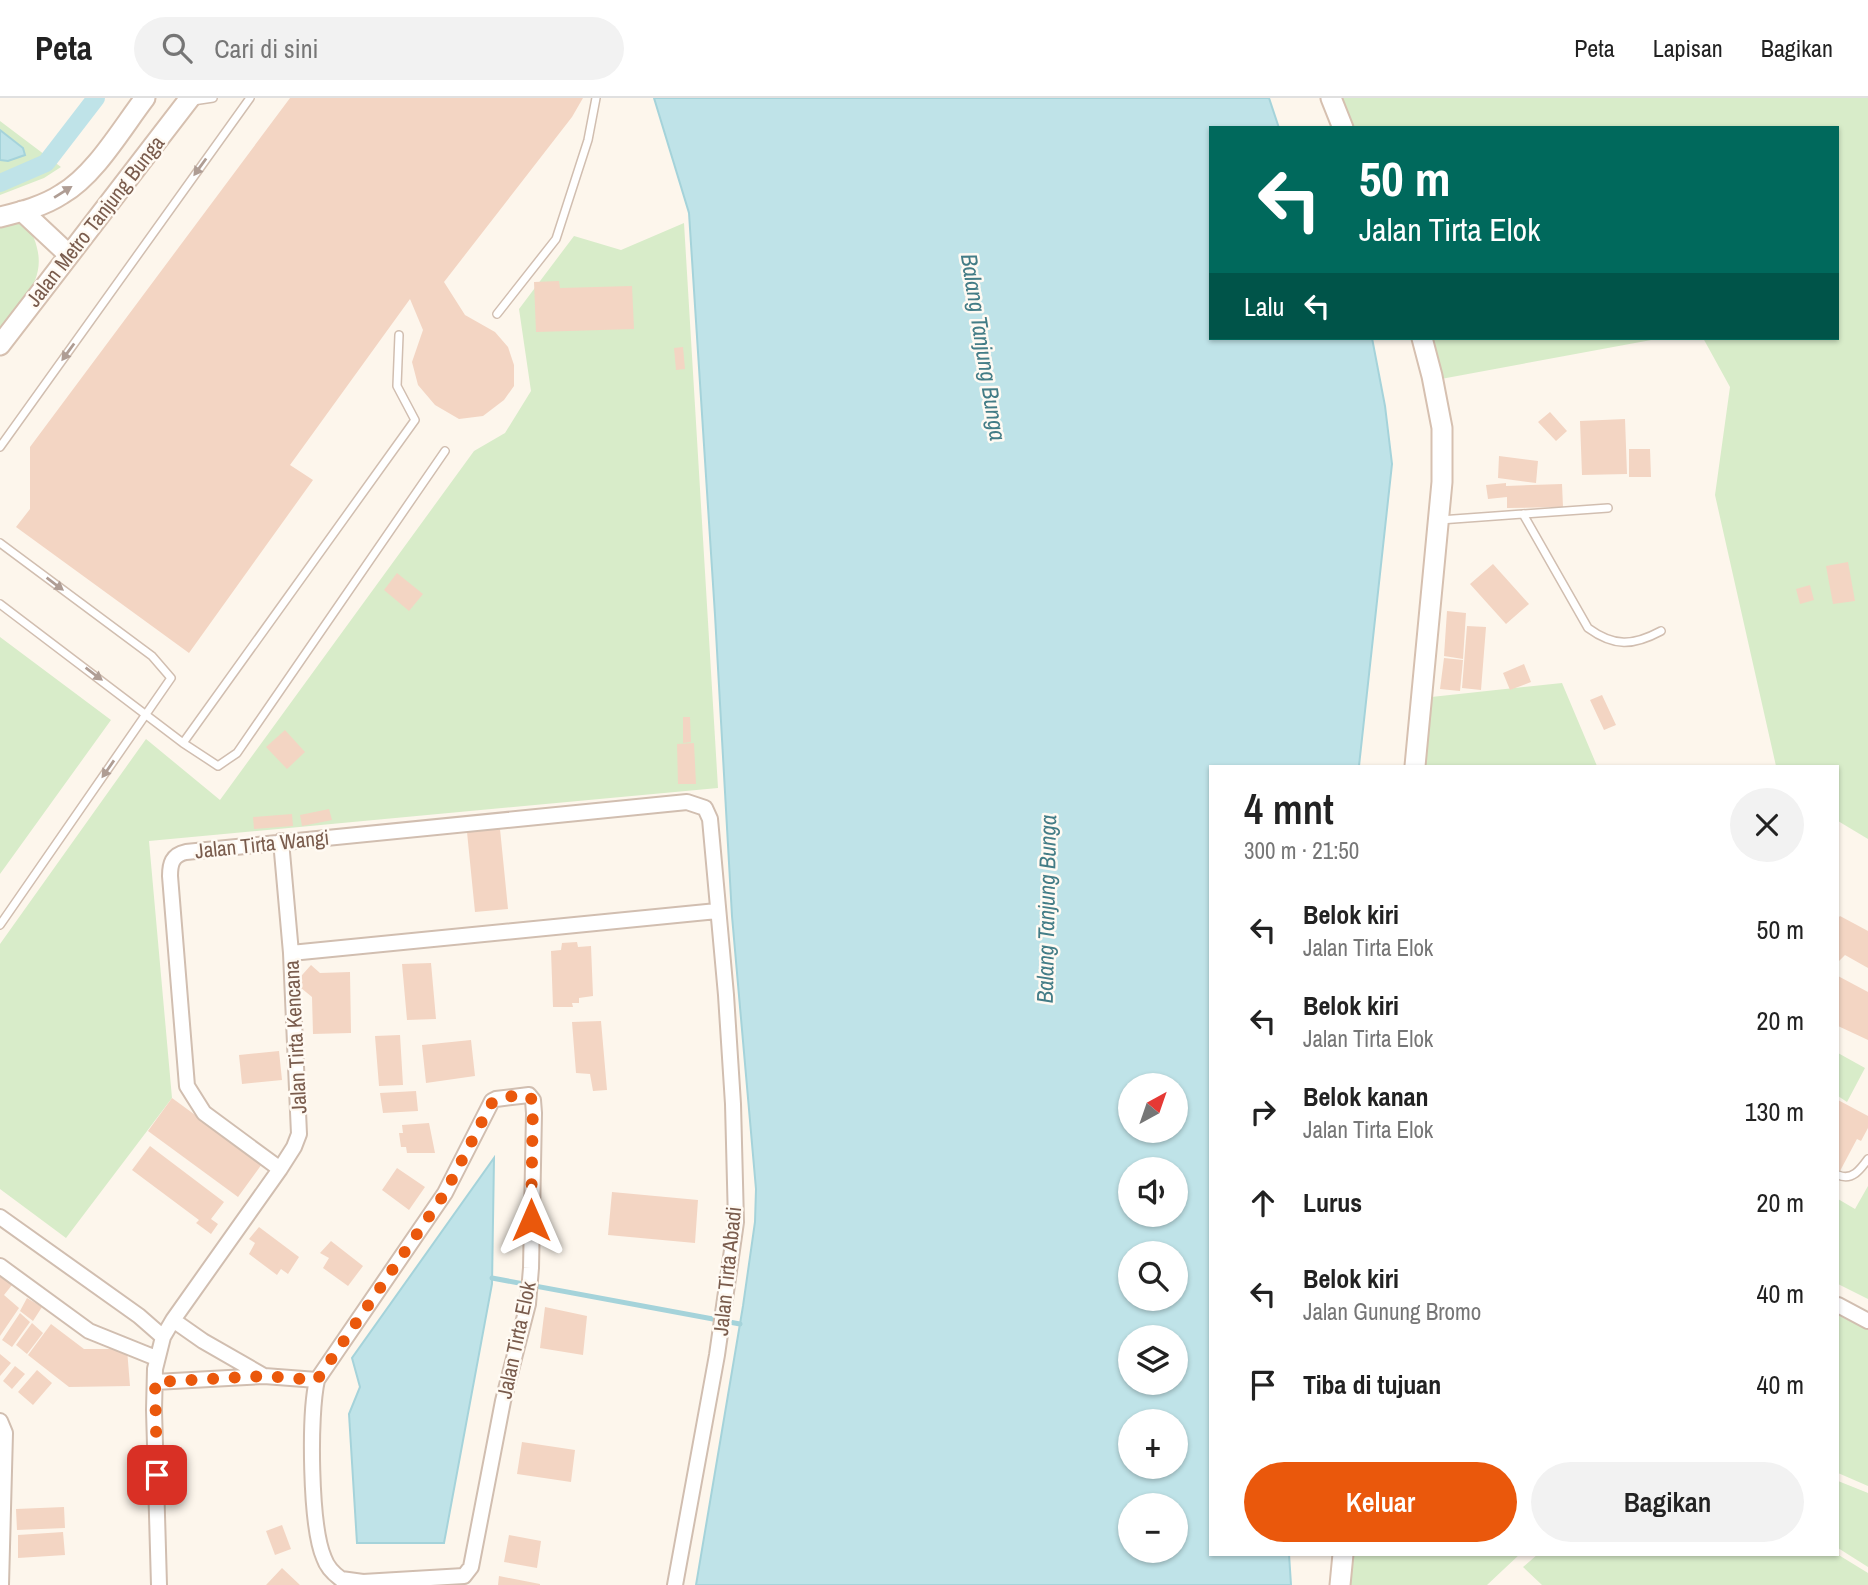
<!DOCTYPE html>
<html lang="id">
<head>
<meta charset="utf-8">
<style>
	:root { --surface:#fff; --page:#f2f2f2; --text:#222; --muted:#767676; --line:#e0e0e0; --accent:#ea580c }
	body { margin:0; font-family:"Archivo Narrow",sans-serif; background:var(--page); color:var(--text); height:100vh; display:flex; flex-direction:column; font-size:26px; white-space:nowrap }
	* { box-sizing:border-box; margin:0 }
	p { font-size:23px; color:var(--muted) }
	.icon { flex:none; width:38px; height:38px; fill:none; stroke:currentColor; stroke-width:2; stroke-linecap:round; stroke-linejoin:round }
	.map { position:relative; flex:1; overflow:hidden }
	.sheet { position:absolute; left:1209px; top:667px; width:630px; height:791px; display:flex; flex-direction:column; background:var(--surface); border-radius:0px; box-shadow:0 2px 5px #0004 }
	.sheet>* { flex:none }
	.guide { position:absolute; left:1209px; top:28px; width:630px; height:214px; border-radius:0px; box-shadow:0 2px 5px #0004; background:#00695c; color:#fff; overflow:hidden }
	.needle { width:46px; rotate:40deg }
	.controls { position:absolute; left:1118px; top:975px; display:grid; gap:14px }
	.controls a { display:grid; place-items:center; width:70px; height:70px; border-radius:50%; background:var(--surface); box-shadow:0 2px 5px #0004; font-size:35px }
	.pin { position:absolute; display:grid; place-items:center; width:60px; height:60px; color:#fff; margin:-30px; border-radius:14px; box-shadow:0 4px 10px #0006 }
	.me { position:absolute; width:77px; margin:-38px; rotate:0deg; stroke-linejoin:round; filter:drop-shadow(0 0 5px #0008) }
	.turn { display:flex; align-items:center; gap:24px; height:147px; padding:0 35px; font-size:32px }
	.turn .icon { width:91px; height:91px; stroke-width:2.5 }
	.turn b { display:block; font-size:49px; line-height:60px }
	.then { display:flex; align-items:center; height:66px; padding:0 35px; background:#0003; gap:14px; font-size:26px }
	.round { display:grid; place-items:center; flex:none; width:74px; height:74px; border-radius:37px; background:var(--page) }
	.overview { display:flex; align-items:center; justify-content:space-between; height:119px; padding:0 35px }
	h1 { font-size:42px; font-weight:600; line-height:52px }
	.button { display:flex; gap:14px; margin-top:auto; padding:14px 35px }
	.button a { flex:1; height:80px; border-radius:42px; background:var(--accent); color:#fff; font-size:28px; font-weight:600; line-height:80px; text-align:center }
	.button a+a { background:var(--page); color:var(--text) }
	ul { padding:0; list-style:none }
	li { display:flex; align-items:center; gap:21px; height:91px; padding:0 35px }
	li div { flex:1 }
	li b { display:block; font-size:26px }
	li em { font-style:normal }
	header { display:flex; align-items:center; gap:42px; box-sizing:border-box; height:98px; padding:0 35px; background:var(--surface); border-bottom:2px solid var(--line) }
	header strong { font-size:33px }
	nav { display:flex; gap:38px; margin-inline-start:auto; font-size:24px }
	.search { width:490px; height:63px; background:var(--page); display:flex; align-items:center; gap:18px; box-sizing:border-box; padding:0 24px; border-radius:38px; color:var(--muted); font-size:26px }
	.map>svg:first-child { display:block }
	.green { fill:#d8ecc9 }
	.water { fill:#bfe3e8; stroke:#a5d3da; stroke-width:2; fill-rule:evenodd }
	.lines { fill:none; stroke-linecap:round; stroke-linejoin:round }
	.stream { stroke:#a5d3da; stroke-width:5 }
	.canal { stroke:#bfe3e8; stroke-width:18 }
	.building { fill:#f3d5c3 }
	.lane-casing { stroke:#d1beb0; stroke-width:10 }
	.street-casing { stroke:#d1beb0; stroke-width:18 }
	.secondary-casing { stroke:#d6c0b0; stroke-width:23 }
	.lane { stroke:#fff; stroke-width:7 }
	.street { stroke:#fff; stroke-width:14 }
	.secondary { stroke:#fff; stroke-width:19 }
	.oneway { fill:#af9d94 }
	.route { stroke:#ea580c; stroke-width:12; stroke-dasharray:0 21.6 }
	.labels { text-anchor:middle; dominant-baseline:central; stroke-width:5; stroke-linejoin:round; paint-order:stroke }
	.street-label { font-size:21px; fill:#7a5c4d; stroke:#fffaf3 }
	.water-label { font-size:23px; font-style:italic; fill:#437c86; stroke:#fffaf3 }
</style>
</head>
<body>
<header>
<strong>Peta</strong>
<div class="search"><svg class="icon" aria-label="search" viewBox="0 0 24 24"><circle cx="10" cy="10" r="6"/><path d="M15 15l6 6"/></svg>Cari di sini</div>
<nav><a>Peta</a><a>Lapisan</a><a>Bagikan</a></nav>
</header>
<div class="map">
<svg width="1868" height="1487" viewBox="0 0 1868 1487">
	<rect width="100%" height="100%" fill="#fdf6ec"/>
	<!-- green -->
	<path class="green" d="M1338,0H1868V741L1838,723V668H1776L1715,397L1730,289L1703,240H1838V30H1347Z
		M0,23L61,69L44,80L0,97Z
		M14,123C28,128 34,136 37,150C46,184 19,207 0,232V127Z
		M684,125L718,690L149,743L172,1000L66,1140L0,1091V846L146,641L220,702L474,353L505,335L531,293L519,211L574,138L621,152Z
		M1429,240H1662L1441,281Z
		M0,539L111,622L0,776Z
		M1562,585L1597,668H1415L1422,600Z
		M1838,955L1865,970L1847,1004L1838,998Z
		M1868,1088V1201L1838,1186V1101L1855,1111Z
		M1838,1217L1868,1232V1388L1838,1375Z
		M1838,1383L1868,1395V1469L1838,1450Z
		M1352,1456H1520L1487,1487H1349Z
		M1538,1456H1837L1868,1475V1487H1542L1523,1469Z"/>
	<!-- water -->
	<path class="water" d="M654,0H1269L1279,30H1211V240H1372L1385,308L1392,366L1359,668H1211V1456H1289L1291,1487H696L743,1208L755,1124L756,1091L732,818L715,517L689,115ZM1130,987H1176V1032H1130ZM1130,1071H1176V1116H1130ZM1130,1155H1176V1200H1130ZM1130,1239H1176V1284H1130ZM1130,1323H1176V1368H1130ZM1130,1407H1176V1452H1130Z
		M0,32L23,50L25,57L8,63L0,62Z
		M494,1060L492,1186L444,1445H357L349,1316L360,1289L352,1260Z"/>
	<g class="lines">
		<!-- stream -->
		<path class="stream" d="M492,1180L740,1226"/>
		<!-- canal -->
		<path class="canal" d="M0,85L46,65L96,0"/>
	</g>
	<!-- building -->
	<path class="building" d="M290,0H583L572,19L444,184L465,217L495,234L508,249L514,267V288L504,302L483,318L459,321L435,307L418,287L412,264L423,232L410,201L290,367L313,382L189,555L16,429L30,411V349Z
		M559,183L560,190L632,188L634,231L536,234L534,184Z
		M683,249L685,271L676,272L674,250Z
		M1550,314L1567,333L1556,343L1538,324Z
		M1625,321L1627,376L1582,377L1580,323Z
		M1629,351H1650L1651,379H1629Z
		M1499,358L1538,363L1536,385L1498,380Z
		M1506,385V388L1562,386L1563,409L1507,410V399L1488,401L1486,387Z
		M1848,464L1855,503L1833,506L1826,468Z
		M1493,466L1529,506L1506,526L1470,486Z
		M397,475L423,496L409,513L384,492Z
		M1810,487L1814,502L1800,506L1796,491Z
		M1447,513L1466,515L1463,561L1444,558Z
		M1467,528L1486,529L1481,592L1462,590Z
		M1444,560L1463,562L1460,593L1440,591Z
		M1524,566L1531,584L1510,592L1503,575Z
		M1602,597L1616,627L1604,632L1590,602Z
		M683,619H690L691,644L683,645Z
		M285,632L305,654L287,671L266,649Z
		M694,645L696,686H678L677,646Z
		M329,711L332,722L302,728L300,717Z
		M292,716L293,728L254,731L253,719Z
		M500,731L508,811L475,814L467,734Z
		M1840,818L1868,833V870L1845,857L1838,864V820Z
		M577,844L578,849L591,848L593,898L579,900V905H572L573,909H553L551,853L561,852L562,845Z
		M431,865L436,921L407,922L402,866Z
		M311,867L320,875L350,874L351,935L313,936L312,899L295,885Z
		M1838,878L1868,894V942L1838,928Z
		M601,923L607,992L593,993L590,976L576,975L572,924Z
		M400,937L403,987L379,988L375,938Z
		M471,942L475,978L426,985L422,947Z
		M279,953L282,982L242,986L239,957Z
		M416,993L418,1013L383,1015L380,995Z
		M172,1000L262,1066L238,1099L148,1033Z
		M1838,1002L1868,1018V1030L1861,1043L1857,1041L1840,1073L1838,1071Z
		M429,1025L435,1055H407L406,1049H401L399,1035H403L402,1027Z
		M150,1048L224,1104L211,1121L218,1126L211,1136L196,1125L199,1122L132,1072Z
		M397,1070L425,1089L409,1112L382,1092Z
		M612,1094L698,1102L695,1145L608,1137Z
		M259,1129L299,1159L288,1176L281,1171L277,1177L249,1156L255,1145L249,1141Z
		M331,1143L363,1168L348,1188L323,1170L329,1160L320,1155Z
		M0,1178L12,1187L4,1197L19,1210L0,1238Z
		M27,1200L42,1209L33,1223L20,1213Z
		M545,1209L587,1218L583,1257L540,1250Z
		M20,1215L30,1224L12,1249L2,1242Z
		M32,1225L43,1235L27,1256L16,1247Z
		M51,1226L84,1251H127L130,1288L69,1289L28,1257Z
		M0,1256L11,1265L0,1278Z
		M15,1268L25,1276L12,1291L3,1283Z
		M37,1272L52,1285L33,1307L18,1294Z
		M522,1344L575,1352L571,1384L517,1376Z
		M64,1409L65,1430L17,1432L16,1411Z
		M282,1427L291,1451L275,1457L266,1433Z
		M63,1434L65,1457L18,1460V1437Z
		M509,1437L541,1443L537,1470L504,1464Z
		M282,1470L300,1487H266Z
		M499,1478L540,1486V1487H498Z"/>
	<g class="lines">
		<defs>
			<path id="lane" d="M193,3L213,0
				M497,216L556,141L588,42L596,0
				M0,349L250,0
				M1523,416L1588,530C1614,549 1633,548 1661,533
				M1440,422L1608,410
				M0,445L152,558L171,580L0,827
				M0,506L183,645L218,668L237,655L445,353
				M183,645L415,322L397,288L399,237
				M1838,1077C1852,1083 1860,1072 1868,1061"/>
			<path id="street" d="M291,855L717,813
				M280,1071L204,1015L187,988L170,778C170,766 172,757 186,754L687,704L705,710L710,721L726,897L733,1006L736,1124L717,1257L675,1487
				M0,1119L139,1218L163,1239L155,1271L154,1312L159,1487
				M0,1168L89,1233L156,1260
				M1838,1207L1868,1223
				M173,1222L280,1071L294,1049L299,1036L291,855L281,743
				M163,1239L173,1222L203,1243L264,1278L317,1282C309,1317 310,1428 324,1460C327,1469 334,1476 341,1481L363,1484L464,1478L471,1469L503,1303L528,1206L531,1170L534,1015L533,1002L529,997L496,1001L492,1003L445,1095L317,1282
				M155,1284L264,1278
				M0,1323L5,1335L1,1487"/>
			<path id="secondary" d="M1331,0L1343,30
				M22,113L68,156
				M0,119C21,114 44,108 62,96C95,77 122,30 145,0
				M0,247L190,0
				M1415,668L1442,384V330L1432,278L1422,240
				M1340,1487L1343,1456"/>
		</defs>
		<!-- lane casing -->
		<use href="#lane" class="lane-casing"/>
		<!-- street casing -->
		<use href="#street" class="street-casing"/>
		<!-- secondary casing -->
		<use href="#secondary" class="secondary-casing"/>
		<!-- lane -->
		<use href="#lane" class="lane"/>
		<!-- street -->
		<use href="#street" class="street"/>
		<!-- secondary -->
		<use href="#secondary" class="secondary"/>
	</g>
	<!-- one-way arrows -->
	<defs><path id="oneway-solid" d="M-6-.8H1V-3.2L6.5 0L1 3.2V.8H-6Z" transform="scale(1.75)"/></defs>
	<g class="oneway">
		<use href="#oneway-solid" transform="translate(200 69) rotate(126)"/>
		<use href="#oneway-solid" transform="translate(63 94) rotate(-32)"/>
		<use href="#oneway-solid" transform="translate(68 254) rotate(126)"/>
		<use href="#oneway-solid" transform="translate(55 486) rotate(37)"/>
		<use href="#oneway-solid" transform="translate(94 576) rotate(37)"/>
		<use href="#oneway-solid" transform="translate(108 671) rotate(125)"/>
	</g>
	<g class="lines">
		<!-- route -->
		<path class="route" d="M157,1377L155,1284L264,1278L317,1282L445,1095L491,1006L496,1001L525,996L533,1002L531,1122"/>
	</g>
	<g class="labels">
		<!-- street labels -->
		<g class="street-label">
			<text transform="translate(95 123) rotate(-52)">Jalan Metro Tanjung Bunga</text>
			<text transform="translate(262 746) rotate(-6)">Jalan Tirta Wangi</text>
			<text transform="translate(295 939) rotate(-93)">Jalan Tirta Kencana</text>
			<text transform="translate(727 1173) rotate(-84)">Jalan Tirta Abadi</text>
			<text transform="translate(516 1242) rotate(-78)">Jalan Tirta Elok</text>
		</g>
		<!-- water labels -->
		<g class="water-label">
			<text transform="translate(984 249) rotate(81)">Balang Tanjung Bunga</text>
			<text transform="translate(1046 811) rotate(-89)">Balang Tanjung Bunga</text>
		</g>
	</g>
</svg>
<div class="controls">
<a><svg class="needle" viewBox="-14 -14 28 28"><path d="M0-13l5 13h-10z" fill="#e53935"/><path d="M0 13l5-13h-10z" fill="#767676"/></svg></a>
<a><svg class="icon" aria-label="sound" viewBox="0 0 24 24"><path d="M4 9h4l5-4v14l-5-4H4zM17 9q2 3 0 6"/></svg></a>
<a><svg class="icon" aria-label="search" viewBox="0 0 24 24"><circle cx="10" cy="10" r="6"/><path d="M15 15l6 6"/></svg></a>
<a><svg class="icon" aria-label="layers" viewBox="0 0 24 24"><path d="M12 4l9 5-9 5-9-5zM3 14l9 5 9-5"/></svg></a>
<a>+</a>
<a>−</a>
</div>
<div class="pin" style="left:157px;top:1377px;background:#d93025"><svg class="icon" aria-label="arrive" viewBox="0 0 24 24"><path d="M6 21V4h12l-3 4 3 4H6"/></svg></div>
<svg class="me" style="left:531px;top:1122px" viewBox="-20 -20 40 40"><path d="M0-17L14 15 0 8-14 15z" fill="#ea580c" stroke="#fff" stroke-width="4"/></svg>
<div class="guide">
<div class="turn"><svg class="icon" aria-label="left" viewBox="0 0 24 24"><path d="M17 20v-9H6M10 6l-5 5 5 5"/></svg><div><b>50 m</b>Jalan Tirta Elok</div></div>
<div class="then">Lalu<svg class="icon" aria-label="left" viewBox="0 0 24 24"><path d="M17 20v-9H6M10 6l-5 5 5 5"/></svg></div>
</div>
<section class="sheet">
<div class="overview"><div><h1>4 mnt</h1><p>300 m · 21:50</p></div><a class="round"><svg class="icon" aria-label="close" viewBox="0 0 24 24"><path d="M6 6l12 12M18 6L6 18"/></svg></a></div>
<ul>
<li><svg class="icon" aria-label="left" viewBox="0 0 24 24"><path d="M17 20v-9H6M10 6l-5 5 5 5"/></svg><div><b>Belok kiri</b><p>Jalan Tirta Elok</p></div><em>50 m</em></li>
<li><svg class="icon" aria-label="left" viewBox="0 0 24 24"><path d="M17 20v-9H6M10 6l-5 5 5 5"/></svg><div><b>Belok kiri</b><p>Jalan Tirta Elok</p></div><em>20 m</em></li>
<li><svg class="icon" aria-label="right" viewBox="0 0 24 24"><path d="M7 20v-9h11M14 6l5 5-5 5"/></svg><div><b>Belok kanan</b><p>Jalan Tirta Elok</p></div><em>130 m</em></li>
<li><svg class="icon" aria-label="ahead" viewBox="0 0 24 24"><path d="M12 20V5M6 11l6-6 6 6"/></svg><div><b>Lurus</b></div><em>20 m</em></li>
<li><svg class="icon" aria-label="left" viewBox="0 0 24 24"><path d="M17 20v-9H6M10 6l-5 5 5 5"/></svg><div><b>Belok kiri</b><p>Jalan Gunung Bromo</p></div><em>40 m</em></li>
<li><svg class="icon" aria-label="arrive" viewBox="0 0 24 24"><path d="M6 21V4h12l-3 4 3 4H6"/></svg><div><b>Tiba di tujuan</b></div><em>40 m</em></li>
</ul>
<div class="button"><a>Keluar</a><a>Bagikan</a></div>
</section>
</div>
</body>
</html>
